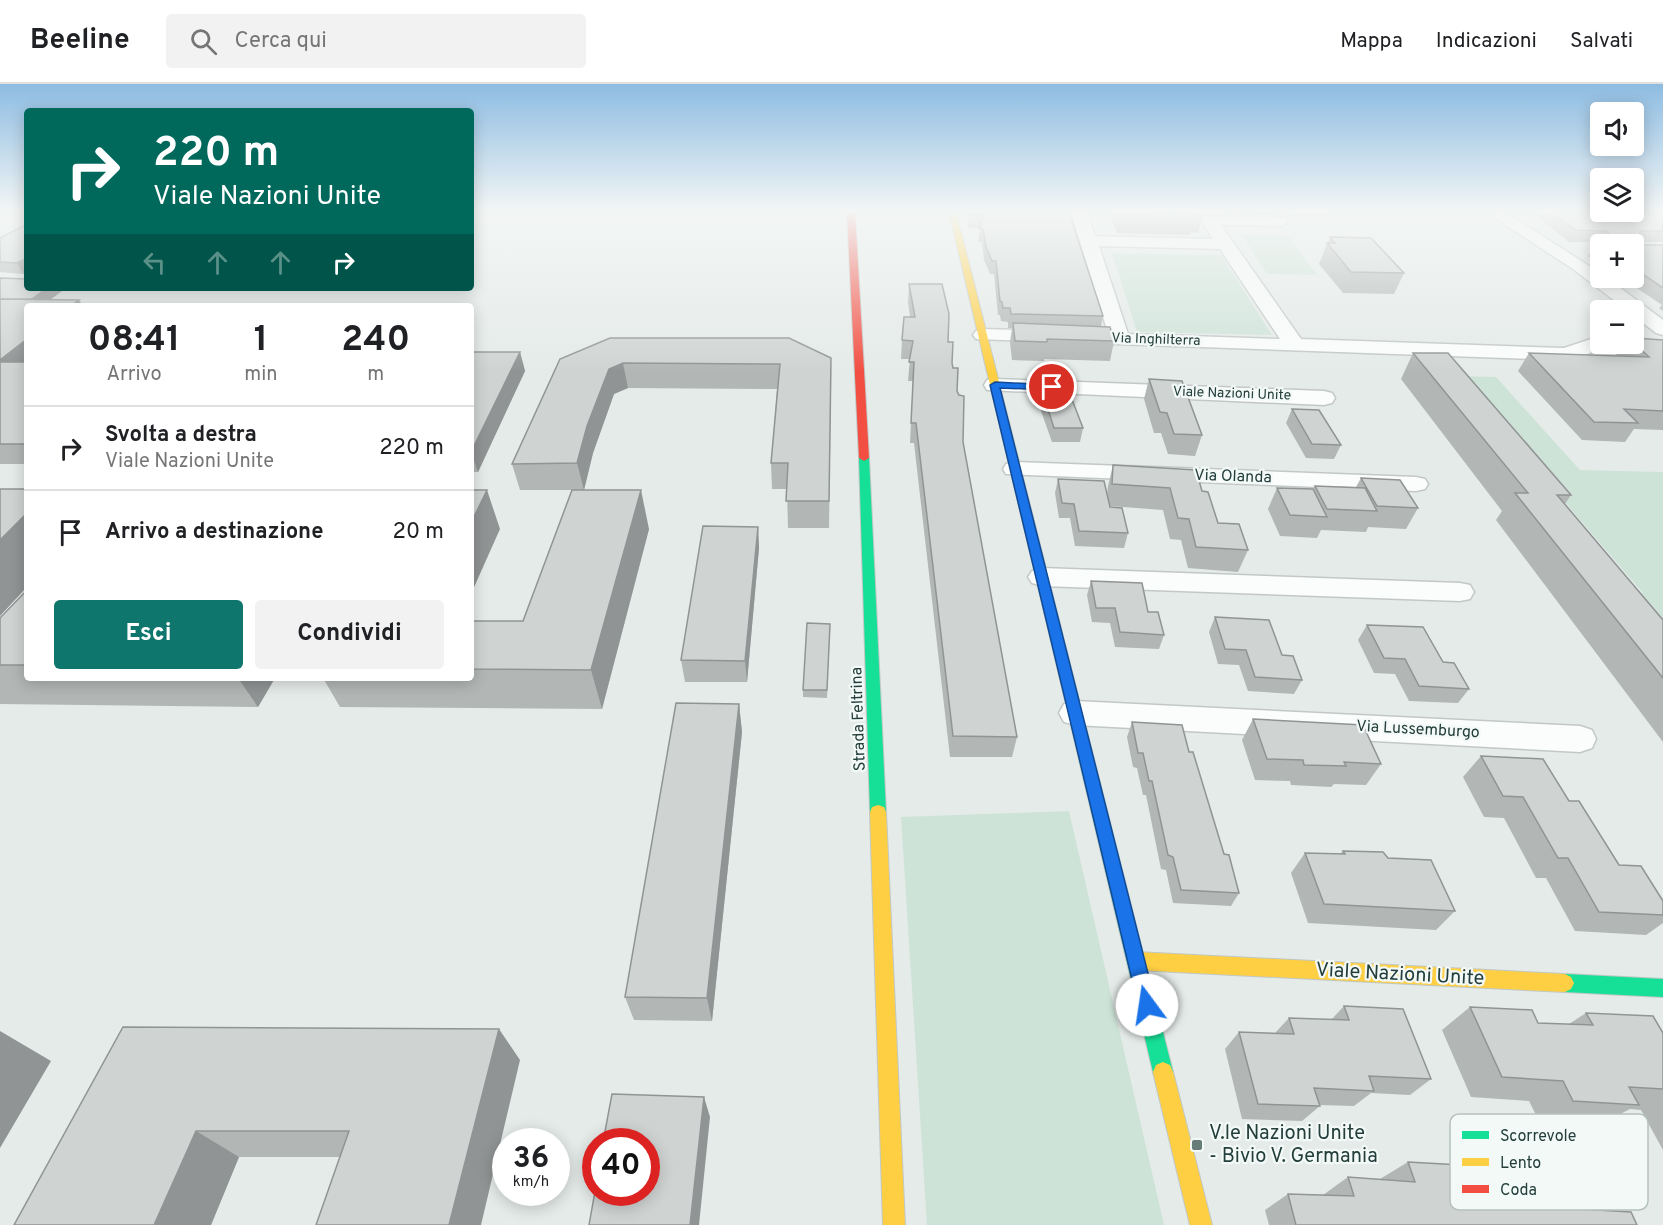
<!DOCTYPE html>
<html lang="it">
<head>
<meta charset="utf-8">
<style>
	:root { --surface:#fff; --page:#f2f2f2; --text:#202124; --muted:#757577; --line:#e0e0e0; --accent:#0f766e }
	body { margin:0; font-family:Overpass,sans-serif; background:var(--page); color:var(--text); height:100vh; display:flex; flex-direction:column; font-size:22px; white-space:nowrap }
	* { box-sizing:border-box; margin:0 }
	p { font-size:20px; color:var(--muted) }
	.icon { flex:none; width:33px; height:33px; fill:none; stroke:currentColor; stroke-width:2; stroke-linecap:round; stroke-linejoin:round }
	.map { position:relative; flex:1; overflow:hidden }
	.sheet { position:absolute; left:24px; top:219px; width:450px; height:378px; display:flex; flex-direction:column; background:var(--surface); border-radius:6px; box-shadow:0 3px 15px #0003 }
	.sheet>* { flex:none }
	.guide { position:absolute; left:24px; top:24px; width:450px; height:183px; border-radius:6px; box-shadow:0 3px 15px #0003; background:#00695c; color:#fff; overflow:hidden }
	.buttons { position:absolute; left:1590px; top:18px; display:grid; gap:12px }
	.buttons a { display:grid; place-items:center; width:54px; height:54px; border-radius:6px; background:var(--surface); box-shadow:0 3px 15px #0003; font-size:30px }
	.speed { position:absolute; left:492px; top:1044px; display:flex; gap:12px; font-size:30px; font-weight:700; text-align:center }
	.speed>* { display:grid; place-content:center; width:78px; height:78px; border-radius:50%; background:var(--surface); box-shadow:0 3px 15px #0003; line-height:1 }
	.speed small { font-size:15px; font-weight:400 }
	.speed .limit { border:9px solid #d22; background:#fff; color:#111 }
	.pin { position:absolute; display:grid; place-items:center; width:51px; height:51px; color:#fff; margin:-26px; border:3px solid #fff; border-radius:50%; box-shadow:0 2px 6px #0007 }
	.me { position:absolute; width:66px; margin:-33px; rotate:346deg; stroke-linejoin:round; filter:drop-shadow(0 0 4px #0008) }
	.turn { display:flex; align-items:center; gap:21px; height:126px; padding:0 30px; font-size:27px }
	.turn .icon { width:78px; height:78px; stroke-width:2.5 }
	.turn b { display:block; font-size:42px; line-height:51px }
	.lanes { display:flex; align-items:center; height:57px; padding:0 30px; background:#0003; justify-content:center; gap:30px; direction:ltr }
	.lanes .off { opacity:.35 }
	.eta { display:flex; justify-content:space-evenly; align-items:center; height:102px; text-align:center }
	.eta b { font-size:36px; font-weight:700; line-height:42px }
	.primary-button { display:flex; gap:12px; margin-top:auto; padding:12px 30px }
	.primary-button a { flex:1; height:69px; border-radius:6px; background:var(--accent); color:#fff; font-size:24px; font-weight:700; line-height:69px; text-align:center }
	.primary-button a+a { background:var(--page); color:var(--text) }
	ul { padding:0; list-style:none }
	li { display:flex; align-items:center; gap:18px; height:84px; padding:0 30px; border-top:2px solid var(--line) }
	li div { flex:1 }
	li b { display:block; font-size:22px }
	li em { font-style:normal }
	header { display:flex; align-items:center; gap:36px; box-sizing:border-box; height:84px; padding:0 30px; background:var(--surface); border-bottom:2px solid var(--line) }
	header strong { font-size:28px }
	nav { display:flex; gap:33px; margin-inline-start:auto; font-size:21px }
	.search { width:420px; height:54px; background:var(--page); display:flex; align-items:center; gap:15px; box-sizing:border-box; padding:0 21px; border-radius:6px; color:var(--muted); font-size:22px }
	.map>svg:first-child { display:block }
	.green { fill:#cee3d8 }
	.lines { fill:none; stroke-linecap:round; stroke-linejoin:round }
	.street-casing { stroke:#c2c8c6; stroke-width:3 }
	.fast-casing { stroke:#c0c8c6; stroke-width:2 }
	.slow-casing { stroke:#c0c8c6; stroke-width:2 }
	.jam-casing { stroke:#c0c8c6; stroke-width:2 }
	.street { fill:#fbfcfc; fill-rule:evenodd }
	.fast { fill:#16e098; fill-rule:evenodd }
	.slow { fill:#ffcf43; fill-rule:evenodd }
	.jam { fill:#f24e42; fill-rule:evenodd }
	.wall { fill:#b2b6b5 }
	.shaded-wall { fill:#919494 }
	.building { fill:#cfd4d3; stroke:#919494; stroke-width:1.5 }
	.route { fill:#1a73e8; stroke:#114b97; stroke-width:1.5 }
	.poi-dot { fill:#677b78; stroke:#f3f9f7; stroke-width:2 }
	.labels { text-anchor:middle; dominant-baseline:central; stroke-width:4.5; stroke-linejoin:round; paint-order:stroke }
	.far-street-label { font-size:14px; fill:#233e3b; stroke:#f3f9f7 }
	.street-label { font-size:16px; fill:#233e3b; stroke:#f3f9f7 }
	.near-street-label { font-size:20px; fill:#233e3b; stroke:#f3f9f7 }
	.near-poi-label { font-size:20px; fill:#233e3b; stroke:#f3f9f7; text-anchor:start }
	.key { fill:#f3f9f7; stroke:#b5c1bf; stroke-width:1.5 }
	.key-label { font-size:16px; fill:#233e3b }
</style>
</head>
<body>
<header>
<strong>Beeline</strong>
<div class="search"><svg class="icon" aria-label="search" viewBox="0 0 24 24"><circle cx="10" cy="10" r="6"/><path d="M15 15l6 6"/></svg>Cerca qui</div>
<nav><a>Mappa</a><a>Indicazioni</a><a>Salvati</a></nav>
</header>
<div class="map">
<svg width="1663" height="1141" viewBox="0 0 1663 1141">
	<rect width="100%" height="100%" fill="#e5ebe9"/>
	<!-- green -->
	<path class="green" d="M1242,151L1288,152L1317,191L1267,190Z
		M1112,169L1221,171L1272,251L1137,248Z
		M1456,292L1496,293L1580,386L1663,388V555L1625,509H1643Z
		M1069,727L1164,1141H927L901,733Z"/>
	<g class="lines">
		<defs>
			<path id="street" d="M1071,128H1087L1095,152L1213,155L1201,136L1203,133L1286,134L1288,137L1286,140L1280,142L1221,141L1301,255L1564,264L1600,252V260H1609L1584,272L1564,276L976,255L973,251L976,247L983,245L1108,249ZM1099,162L1220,165L1280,255L1128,250Z
				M1486,128H1505L1600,189V194H1607L1663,236V251L1656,249L1634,232V226H1627L1573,185Z
				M995,295L1324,307L1332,309L1335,314L1332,319L1324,321L987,306L984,301L987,296Z
				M1015,378L1416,393L1425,395L1428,400L1425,405L1416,407L1006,390L1003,385L1006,380Z
				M1042,484L1460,499L1470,501L1474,508L1470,515L1460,517L1042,502L1032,499L1028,493L1032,487Z
				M1075,617L1580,642L1592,646L1596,655L1592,664L1580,668L1075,641L1064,638L1059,629L1064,620Z"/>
			<path id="fast" d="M864,371L869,374L886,728L884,733L878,735L872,733L870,728L859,374Z
				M1039,477L1045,481L1173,988L1170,995L1163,998L1156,995L1153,988L1033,481Z
				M1565,890L1663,895V913L1565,908L1559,905L1556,899L1559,893Z"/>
			<path id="slow" d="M949,128H956L1045,481L1039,485L1033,481Z
				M878,721L884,723L886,728L905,1141H883L870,728L872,723Z
				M1136,868L1565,890L1571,893L1574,899L1571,905L1565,908L1136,886L1130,883L1127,877L1130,871Z
				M1163,978L1170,981L1173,988L1212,1141H1190L1153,988L1156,981Z"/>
			<path id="jam" d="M847,128H855L869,374L864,377L859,374Z"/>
		</defs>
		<!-- street casing -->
		<use href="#street" class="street-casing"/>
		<!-- fast casing -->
		<use href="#fast" class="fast-casing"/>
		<!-- slow casing -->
		<use href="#slow" class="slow-casing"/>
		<!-- jam casing -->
		<use href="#jam" class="jam-casing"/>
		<!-- street -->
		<use href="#street" class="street"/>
		<!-- fast -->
		<use href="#fast" class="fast"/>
		<!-- slow -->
		<use href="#slow" class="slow"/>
		<!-- jam -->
		<use href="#jam" class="jam"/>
	</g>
	<!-- wall -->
	<path class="wall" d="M968,128H1069L1103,232L1101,242L1114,257L1110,277L1044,275V277L1012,276L1010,258L1012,244H1008V238L1001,237L1000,231H998L994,190H990L984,176L982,158H978L980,144H968Z
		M1109,128H1204L1198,149L1191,148L1190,151L1117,149Z
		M1241,128H1330L1328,133L1243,130Z
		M1541,128H1663V158H1639L1641,161H1663V227L1659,224L1662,221L1622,194H1634V160H1600V178H1595L1588,172L1595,161L1602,160V158H1569L1538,133Z
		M27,140V187L23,190L0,188V154Z
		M1330,153L1404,189L1394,210L1343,209L1319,180Z
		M0,194L27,222V380H0Z
		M909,200L948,258L957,307L963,358L1017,653L1012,673H950L914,359H910L913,297H908L910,275H901L902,256L910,233L908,218Z
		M789,254L831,300L829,444H788L787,405H772L771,379L777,305L628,304L614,310L593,369L584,406L649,445L602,625L340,623L323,594H471V537H523L572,406H520L512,380L560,275Z
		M1634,254L1663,256V346L1634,345L1625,358L1582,356L1518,287L1529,269L1617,272L1616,271L1624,260H1634Z
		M471,268H520L525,287L478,388H471Z
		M1413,269L1571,411L1565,420L1663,536V658L1496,436L1502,427L1401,295Z
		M1149,295L1202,351L1195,372L1168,370L1161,349H1154L1144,315Z
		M1044,313L1083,344L1080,358H1052L1041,327Z
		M1292,325L1341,361L1334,375L1306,374L1286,339Z
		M1113,381L1202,407L1218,439L1248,466L1238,488L1188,484L1181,456L1170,455L1163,426L1110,422L1128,449L1124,464L1075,462L1070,434H1059L1055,409L1058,395L1107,411L1108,402Z
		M1361,394L1418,424L1406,445L1368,443L1366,448L1321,446L1317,454L1280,452L1268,425L1277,404L1313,405L1315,402L1356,403Z
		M758,443L759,464L747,598H685L681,576Z
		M1091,497L1148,528L1164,551L1159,565L1115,563L1110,539L1092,538L1087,511Z
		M27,506V594H275L258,623L0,620V534Z
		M1215,533L1282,571L1302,596L1294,610L1248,607L1239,581L1218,580L1209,548Z
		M830,540L827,614L803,613V606Z
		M1367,541L1443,578L1469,605L1458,619L1409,617L1395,590L1374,589L1358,556Z
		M739,620L742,648L712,937L634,936L625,913Z
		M1253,635L1381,680L1366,701L1334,700L1331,703L1291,701L1290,697L1255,696L1242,656Z
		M1132,638L1189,668L1224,770L1239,809L1231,822L1173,819L1166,786L1161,785L1146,711H1143L1137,684L1133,683L1127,653Z
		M1481,672L1569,717L1619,781L1663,817V839L1646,851L1575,847L1546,794H1536L1504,734L1484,733L1463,693Z
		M1343,767L1388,774L1455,827L1436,846L1308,839L1291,789L1305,769L1340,770Z
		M1344,922L1431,995L1410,1011L1371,1009L1354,1022L1319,1021L1320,1022L1302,1037L1242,1035L1225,965L1239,948L1275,949L1289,934L1331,936Z
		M1470,923L1538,939L1569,940L1586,929L1663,949V1066L1641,1026L1630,1025L1601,1040L1539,1037L1529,1017L1471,1013L1442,946Z
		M123,943L520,976L340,1073H239L211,1141H14Z
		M1408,1078L1563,1124L1637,1141H1269L1265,1126L1288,1110L1323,1111L1348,1093L1380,1095Z"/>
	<!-- shaded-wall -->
	<path class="shaded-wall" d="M27,174V187L23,190L17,179Z
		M47,204H66L42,222H22Z
		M79,216L83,222H70Z
		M27,255V285L0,282V276Z
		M520,268L525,287L478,388L471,368Z
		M623,279L628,304L614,310L593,369L584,406L577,379L587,342L609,285Z
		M487,406L500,445L471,510V439Z
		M641,406L649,445L602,625L591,586Z
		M27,429V503L0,532V456Z
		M758,443L759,464L747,598L745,577Z
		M238,594H275L258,623Z
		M739,620L742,648L712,937L707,914Z
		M499,945L520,976L481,1141H449Z
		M0,947L51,977L0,1064Z
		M704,1013L710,1033L699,1141H690Z
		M196,1047L239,1073L211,1141H154Z"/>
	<!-- building -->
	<path class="building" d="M969,128H1069L1103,232L1011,230L1010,224H1003L1002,218L1000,217L996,177H992L986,163L983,145H979L984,131H969Z
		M1151,128H1196V129Z
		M1551,128H1663V147H1640L1639,158L1641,161H1663V204L1634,184V160H1600V165L1595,161L1609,160L1608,147L1576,146Z
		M27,140V174L17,179L0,178V154Z
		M1330,153L1371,154L1404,189L1351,188L1327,159H1335Z
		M0,194L27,195V204H47L32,215H0Z
		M909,200H942L949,230L948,258H953L952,279L953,284H958L957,307L959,311L964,312L963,358L1017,653L953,652L916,339H911L914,278H909L913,257L902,256L904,233H915Z
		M0,215L79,216L70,222H27V255L0,276Z
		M1013,239L1110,243L1114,257L1047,255V258L1015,257Z
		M610,254H789L831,274L829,417H786L788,379H771L780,280L623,279L609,285L587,342L577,379L512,380L560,275Z
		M1634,254L1663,256V327L1624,325L1638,339L1594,338L1529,269L1649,273L1634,259Z
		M471,268H520L471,368Z
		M1413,269H1448L1571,411H1557L1663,536V594L1515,409H1528Z
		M0,278H27V360H0Z
		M1149,295L1182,297L1202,351L1174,350L1167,329L1160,328Z
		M1044,313H1071L1083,344H1054Z
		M1292,325L1319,326L1341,361L1312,360Z
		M1113,381L1196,386L1202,407L1208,408L1218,439L1239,440L1248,466L1196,463L1189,435L1178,434L1170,404L1112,400Z
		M1361,394L1400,396L1418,424L1377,422Z
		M1058,395L1104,397L1110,423L1122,424L1128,449L1079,447L1074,420L1062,419Z
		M1315,402L1365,404L1377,427L1327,425Z
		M1277,404L1313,405L1327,433L1290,431Z
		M0,405H27V429L0,456Z
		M471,406H487L471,439Z
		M572,406H641L591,586L471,585V537H523Z
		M703,442L758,443L745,577L681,576Z
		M1091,497L1142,499L1148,528H1158L1164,551L1120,548L1115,524H1096Z
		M27,506V581H0V534Z
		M1215,533L1269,536L1282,571L1293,572L1302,596L1255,593L1246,566L1225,565Z
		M807,539L830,540L827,606H803Z
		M1367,541L1423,543L1443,578L1454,579L1469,605L1419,602L1405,575L1384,574Z
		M676,619L739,620L707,914L625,913Z
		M1253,635L1363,641L1381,680L1344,678L1346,682L1304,681L1303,676L1267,675Z
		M1132,638L1182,641L1189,668H1193L1224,770L1229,771L1239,809L1181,806L1173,773L1168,771L1152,697H1149L1143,669H1138Z
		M1481,672L1543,675L1569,717H1579L1619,781L1641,782L1663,817V831L1599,828L1568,774H1558L1523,713L1503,712Z
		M1343,767L1383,768L1388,774L1431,776L1455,827L1324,820L1305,769L1345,770Z
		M1344,922L1403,925L1431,995L1369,992L1374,1007L1314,1004L1320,1022L1258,1020L1239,948L1294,950L1289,934L1349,936Z
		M1470,923L1532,926L1538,939L1593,941L1586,929L1653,932L1663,949V1005L1629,1003L1639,1021L1573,1017L1563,997L1502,993Z
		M123,943L499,945L449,1141H316L349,1047H196L154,1141H14Z
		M612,1010L704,1013L690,1141H589L596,1102V1108H646V1058H603Z
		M1408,1078L1479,1082L1486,1100L1555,1105L1563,1124L1631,1128L1637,1141H1296L1288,1110L1354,1112L1348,1093L1415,1098Z"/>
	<!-- sky -->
	<linearGradient id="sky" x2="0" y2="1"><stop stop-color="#8dbce2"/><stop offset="0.44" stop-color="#f3f6f5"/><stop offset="1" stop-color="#f3f6f5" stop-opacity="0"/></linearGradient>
	<rect width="1663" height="288" fill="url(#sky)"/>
	<!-- route -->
	<path class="route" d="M995,298L1052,301L1057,303L1052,306L1000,304L1156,921L1154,928L1147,930L1140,928L1138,921L990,301Z"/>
	<!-- markers -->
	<rect class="poi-dot" x="1191" y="1055" width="12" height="12" rx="3"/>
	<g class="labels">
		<!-- far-street labels -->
		<g class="far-street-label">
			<text transform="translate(1156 256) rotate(2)">Via Inghilterra</text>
			<text transform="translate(1232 310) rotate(2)">Viale Nazioni Unite</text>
		</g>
		<!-- street labels -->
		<g class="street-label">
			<text transform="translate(1233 393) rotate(2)">Via Olanda</text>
			<text transform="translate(859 635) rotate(-92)">Strada Feltrina</text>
			<text transform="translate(1418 646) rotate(3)">Via Lussemburgo</text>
		</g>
		<!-- near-street labels -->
		<g class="near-street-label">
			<text transform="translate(1400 891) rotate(3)">Viale Nazioni Unite</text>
		</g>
		<!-- near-poi labels -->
		<g class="near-poi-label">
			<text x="1209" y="1050">V.le Nazioni Unite<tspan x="1209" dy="23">- Bivio V. Germania</tspan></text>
		</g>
	</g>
	<!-- legend -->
	<rect x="1450" y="1030" width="198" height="96" rx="9" class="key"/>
	<rect x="1462" y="1047" width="27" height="8" fill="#16e098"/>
	<rect x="1462" y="1074" width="27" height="8" fill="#ffcf43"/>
	<rect x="1462" y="1101" width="27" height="8" fill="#f24e42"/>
	<g class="key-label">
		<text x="1500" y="1057">Scorrevole</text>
		<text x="1500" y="1084">Lento</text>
		<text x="1500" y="1111">Coda</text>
	</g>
</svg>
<div class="buttons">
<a><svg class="icon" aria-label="sound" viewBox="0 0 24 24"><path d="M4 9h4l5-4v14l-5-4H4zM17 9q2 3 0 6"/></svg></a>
<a><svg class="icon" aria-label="layers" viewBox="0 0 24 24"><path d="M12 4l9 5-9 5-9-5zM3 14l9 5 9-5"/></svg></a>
<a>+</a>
<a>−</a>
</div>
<div class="speed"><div>36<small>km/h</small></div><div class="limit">40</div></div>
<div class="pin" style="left:1052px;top:303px;background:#d93025"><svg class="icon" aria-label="arrive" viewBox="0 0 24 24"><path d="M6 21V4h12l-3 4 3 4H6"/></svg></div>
<svg class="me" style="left:1147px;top:921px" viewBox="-20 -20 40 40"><circle r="19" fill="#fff"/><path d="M0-13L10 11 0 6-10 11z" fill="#1a73e8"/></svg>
<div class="guide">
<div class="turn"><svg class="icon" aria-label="right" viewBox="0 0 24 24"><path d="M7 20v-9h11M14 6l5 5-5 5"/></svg><div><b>220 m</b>Viale Nazioni Unite</div></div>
<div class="lanes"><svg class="icon off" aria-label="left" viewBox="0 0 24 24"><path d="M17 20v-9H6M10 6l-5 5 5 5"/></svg><svg class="icon off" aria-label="ahead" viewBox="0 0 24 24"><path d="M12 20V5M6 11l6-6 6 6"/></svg><svg class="icon off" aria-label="ahead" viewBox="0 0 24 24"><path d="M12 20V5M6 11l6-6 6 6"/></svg><svg class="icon" aria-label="right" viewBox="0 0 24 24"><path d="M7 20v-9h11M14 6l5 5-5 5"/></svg></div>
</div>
<section class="sheet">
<div class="eta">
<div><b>08:41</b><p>Arrivo</p></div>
<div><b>1</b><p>min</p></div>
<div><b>240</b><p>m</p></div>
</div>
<ul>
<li><svg class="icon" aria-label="right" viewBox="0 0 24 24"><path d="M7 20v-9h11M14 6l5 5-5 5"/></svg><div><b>Svolta a destra</b><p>Viale Nazioni Unite</p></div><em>220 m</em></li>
<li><svg class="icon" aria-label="arrive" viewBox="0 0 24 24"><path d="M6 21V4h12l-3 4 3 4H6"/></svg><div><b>Arrivo a destinazione</b></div><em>20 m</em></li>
</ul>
<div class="primary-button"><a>Esci</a><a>Condividi</a></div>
</section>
</div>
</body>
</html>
